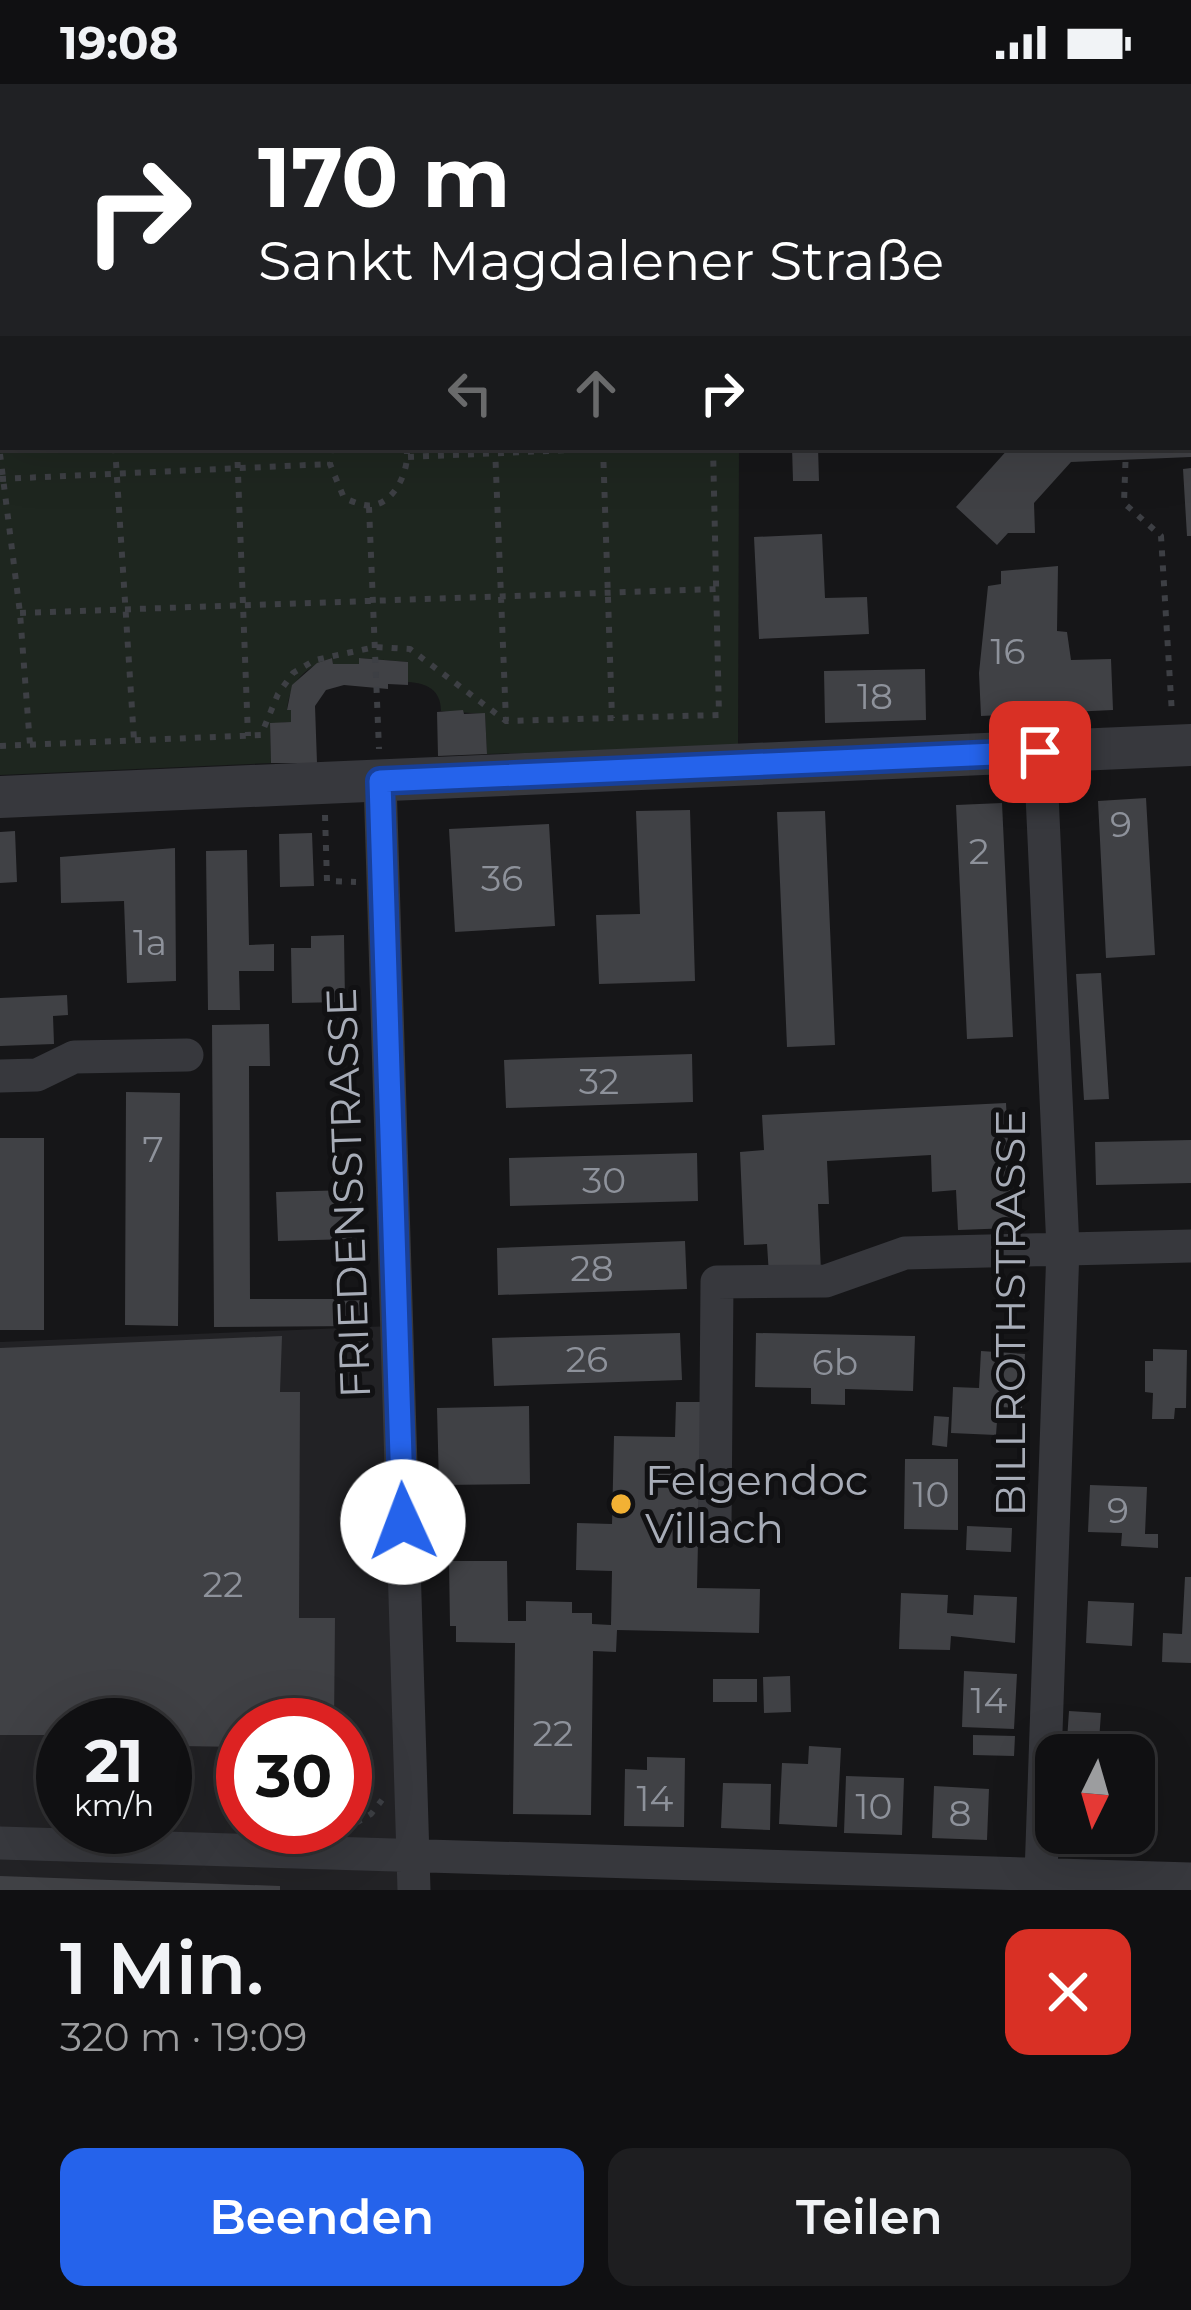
<!DOCTYPE html>
<html lang="de">
<head>
<meta charset="utf-8">
<style>
	:root { --surface:#101012; --page:#1e1e20; --text:#f1f3f6; --muted:#9c9d9f; --line:#303032; --accent:#2563eb }
	body { margin:0; font-family:Montserrat,sans-serif; background:var(--page); color:var(--text); height:100vh; display:flex; flex-direction:column; font-size:45px; white-space:nowrap }
	* { box-sizing:border-box; margin:0 }
	p { font-size:39px; color:var(--muted) }
	.icon { flex:none; width:66px; height:66px; fill:none; stroke:currentColor; stroke-width:2; stroke-linecap:round; stroke-linejoin:round }
	.map { position:relative; height:1806px; overflow:hidden }
	.drawer { display:flex; flex-direction:column; background:var(--surface); flex:1 }
	.drawer>* { flex:none }
	.banner { position:absolute; left:0px; top:0px; width:1191px; height:366px; box-shadow:0 12px 48px #0002,0 0 0 3px var(--line); background:#202124; color:#fff; overflow:hidden }
	.needle { width:78px; rotate:185deg }
	.fabs { position:absolute; left:1035px; top:1650px; display:grid; gap:24px }
	.fabs a { display:grid; place-items:center; width:120px; height:120px; border-radius:24px; background:var(--surface); box-shadow:0 12px 48px #0002,0 0 0 3px var(--line); font-size:60px }
	.speed { position:absolute; left:36px; top:1614px; display:flex; gap:24px; font-size:60px; font-weight:700; text-align:center }
	.speed>* { display:grid; place-content:center; width:156px; height:156px; border-radius:50%; background:var(--surface); box-shadow:0 12px 48px #0002,0 0 0 3px var(--line); line-height:1 }
	.speed small { font-size:30px; font-weight:400 }
	.speed .limit { border:18px solid #d22; background:#fff; color:#111 }
	.pin { position:absolute; display:grid; place-items:center; width:102px; height:102px; color:#fff; margin:-51px; border-radius:24px; box-shadow:0 6px 18px #0006 }
	.me { position:absolute; width:132px; margin:-66px; rotate:358deg; stroke-linejoin:round; filter:drop-shadow(0 0 9px #0008) }
	.turn { display:flex; align-items:center; gap:42px; height:252px; padding:0 60px; font-size:54px }
	.turn .icon { width:156px; height:156px; stroke-width:2.5 }
	.turn b { display:block; font-size:84px; line-height:102px }
	.lanes { display:flex; align-items:center; height:114px; padding:0 60px; background:#0003; justify-content:center; gap:60px; direction:ltr }
	.lanes .off { opacity:.35 }
	.round { display:grid; place-items:center; flex:none; width:126px; height:126px; border-radius:24px; background:var(--page) }
	.head { display:flex; align-items:center; justify-content:space-between; height:204px; padding:0 60px }
	h1 { font-size:72px; font-weight:600; line-height:90px }
	.primary-button { display:flex; gap:24px; margin-top:auto; padding:24px 60px }
	.primary-button a { flex:1; height:138px; border-radius:24px; background:var(--accent); color:#fff; font-size:48px; font-weight:600; line-height:138px; text-align:center }
	.primary-button a+a { background:var(--page); color:var(--text) }
	.status { display:flex; justify-content:space-between; align-items:center; height:84px; padding:0 60px; background:var(--surface); direction:ltr }
	.status svg { height:33px; fill:currentColor }
	.map>svg:first-child { display:block }
	.built { fill:#222225; fill-rule:evenodd }
	.green { fill:#1e261f }
	.building { fill:#404145 }
	.lines { fill:none; stroke-linecap:round; stroke-linejoin:round }
	.path { stroke:#3d3f44; stroke-width:6; stroke-dasharray:6 9; stroke-linecap:butt }
	.minor { stroke:#37383d; stroke-width:33 }
	.tertiary { stroke:#37383d; stroke-width:42 }
	.route-casing { stroke:#184099; stroke-width:30 }
	.route { stroke:#2563eb; stroke-width:21 }
	.poi-dot { fill:#f2b134; stroke:#111113; stroke-width:4.5 }
	.labels { text-anchor:middle; dominant-baseline:central; stroke-width:10; stroke-linejoin:round; paint-order:stroke }
	.number-label { font-size:36px; fill:#8e929b }
	.street-label { font-size:42px; fill:#a8adb8; stroke:#111113 }
	.poi-label { font-size:42px; fill:#a8adb8; stroke:#111113; text-anchor:start }
</style>
</head>
<body>
<div class="status"><b>19:08</b><svg viewBox="0 0 49 12"><path d="M0 12V9h3v3zM5 12V6h3v6zM10 12V3h3v9zM15 12V0h3v12zM26 1h20v11H26zM47 4h2v5h-2z"/></svg></div>
<div class="map">
<svg width="1191" height="1806" viewBox="0 0 1191 1806">
	<rect width="100%" height="100%" fill="#161618"/>
	<!-- built -->
	<path class="built" d="M392,1242L405,1806H0V1258ZM63,1641H165V1743H63ZM243,1641H345V1743H243Z"/>
	<!-- green -->
	<path class="green" d="M0,0H736L737,3H3V363H739L738,663L487,670L485,630L441,627C441,606 427,599 408,598V578L360,574L359,580H333L332,574C305,583 290,597 287,625L291,626V638L270,640L271,679L0,691Z"/>
	<!-- building -->
	<path class="building" d="M792,363H818L819,397H793Z
		M1010,363L1017,368L1021,363H1191V373L1071,378L1034,419L1035,449H1008L997,461L956,423Z
		M1191,384V452H1187L1183,385Z
		M822,450L825,514L867,513L869,550L759,555L754,453Z
		M1058,482L1057,547L1067,548L1071,576L1111,575L1113,626L981,632L979,589L988,502L1001,500V487Z
		M332,574L333,580H359V574L408,578V601L388,600V605L344,601L326,606L315,622L317,679H271L270,639L291,638V626H287L292,601L317,579Z
		M925,585L926,636L825,639L824,587Z
		M463,626L464,630L485,629L487,670L438,672L437,628Z
		M1146,714L1155,871L1106,874L1098,717Z
		M1002,719L1013,953L967,955L956,721Z
		M690,726L695,897L599,900L596,831L640,830L636,727Z
		M825,727L835,961L787,963L777,728Z
		M549,740L555,842L455,848L449,745Z
		M15,747L17,798L0,799V748Z
		M312,749L314,802L280,803L279,750Z
		M175,764L176,897L127,899L124,817L61,819L60,773Z
		M247,766L249,861L274,860V887H239L240,926H208L206,767Z
		M344,851L345,918L292,919L291,864H311V852Z
		M1101,889L1109,1015L1084,1016L1076,890Z
		M67,911L68,931L53,932L54,960L0,962V914Z
		M269,940L270,982H249L250,1215H360V1242L214,1243L212,941Z
		M692,970L693,1018L506,1024L504,976Z
		M126,1008L180,1009L178,1242L125,1241Z
		M1006,1019L1012,1144L958,1146L956,1106L932,1108L931,1071L827,1077L829,1120H818L821,1188L769,1191L767,1160L744,1161L740,1068L764,1066L762,1031Z
		M0,1054H44V1246H0Z
		M1191,1056V1099L1096,1101L1095,1058Z
		M697,1069L698,1117L510,1122L509,1074Z
		M351,1106L352,1155L278,1157L276,1108Z
		M685,1157L687,1205L498,1211L497,1164Z
		M680,1249L682,1296L494,1302L492,1254Z
		M756,1249L915,1252L913,1307L845,1305V1321L811,1320V1304L755,1303Z
		M282,1252L280,1308H300L299,1534H335L334,1641H243V1663L178,1662L179,1652H165V1641H63V1666H44V1651H0V1264Z
		M1153,1265L1187,1266L1186,1324H1175L1174,1335H1152L1153,1309L1145,1308V1277H1153Z
		M981,1267L1025,1270L1022,1324L998,1323L996,1351L951,1349L953,1303L979,1304Z
		M676,1318H701L697,1504L760,1505L759,1549L617,1546L616,1568L593,1567L591,1731L513,1730L515,1559L456,1558V1542H450L449,1477H507L508,1537H526V1517L572,1518V1529H592V1540L611,1541L612,1487L576,1486L577,1439L612,1440L614,1352L675,1353Z
		M529,1322L530,1400L439,1401L437,1324Z
		M934,1332L949,1333L947,1363L932,1361Z
		M905,1375H958V1446L904,1445Z
		M1090,1401L1147,1403L1145,1450H1158V1464L1121,1462L1122,1449L1088,1448Z
		M967,1442L1012,1444L1011,1468L966,1466Z
		M1185,1493H1191V1579L1162,1578L1163,1549L1182,1550Z
		M901,1509L948,1511L947,1529L973,1531L974,1511L1017,1513L1015,1559L951,1552L950,1566L899,1565Z
		M1088,1517L1134,1519L1132,1562L1086,1559Z
		M964,1587L1017,1590L1014,1645L962,1643Z
		M790,1592L791,1628L764,1629L763,1593Z
		M713,1595H757V1618H713Z
		M1069,1627L1101,1629L1098,1671H1066Z
		M973,1651L1015,1652L1014,1672L973,1671Z
		M809,1662L841,1664L837,1743L779,1740L782,1679L808,1680Z
		M647,1673L685,1674L684,1743L624,1742L625,1685L647,1686Z
		M846,1692L904,1694L902,1751L844,1749Z
		M723,1699L771,1700L770,1746L721,1744Z
		M934,1702L989,1705L987,1756L932,1754Z
		M1080,1749H1133V1756L1080,1754Z
		M0,1792L280,1802V1806H0Z"/>
	<g class="lines">
		<!-- path -->
		<path class="path" d="M1112,0V3
			M23,3L35,0
			M175,3V0
			M200,3V0
			M261,3V0
			M295,3V0
			M328,3L329,0
			M355,3L356,0
			M384,3L385,0
			M420,3L421,0
			M455,3L456,0
			M489,3L490,0
			M512,3L529,0
			M650,3L665,0
			M708,3V0
			M0,9L3,8
			M0,54L3,53
			M0,100L3,99
			M0,161L3,160
			M0,195L3,194
			M0,258H3
			M115,363L134,656
			M237,363L248,652
			M331,363L330,380L344,414C354,418 364,423 374,421C396,417 411,383 406,363
			M495,363L506,637
			M603,363L612,634
			M1126,363L1124,419L1161,452L1172,630
			M0,370L20,529L30,661
			M408,373L642,363
			M0,395L330,380
			M369,423L379,665
			M20,529L716,505
			M0,662L261,651L278,610L293,589L315,576L375,563L410,565L506,637L719,631L713,363
			M325,731L327,797L356,798
			M356,1739L371,1730L382,1716"/>
		<!-- minor -->
		<path class="minor" d="M1040,668L1063,1164L1041,1790
			M380,697L414,1806
			M0,992L37,991L74,973L187,971
			M715,1443L717,1198L826,1197L905,1169L1191,1162
			M0,1759L1191,1795"/>
		<!-- tertiary -->
		<path class="tertiary" d="M0,713L1191,661"/>
	</g>
	<g class="lines">
		<defs>
			<path id="route" d="M403,1438L380,697L1040,668"/>
		</defs>
		<!-- route casing -->
		<use href="#route" class="route-casing"/>
		<!-- route -->
		<use href="#route" class="route"/>
	</g>
	<!-- markers -->
	<circle class="poi-dot" cx="621" cy="1420" r="12"/>
	<g class="labels">
		<!-- number labels -->
		<g class="number-label">
			<text x="1008" y="567">16</text>
			<text x="875" y="612">18</text>
			<text x="1121" y="740">9</text>
			<text x="979" y="767">2</text>
			<text x="502" y="794">36</text>
			<text x="150" y="858">1a</text>
			<text x="599" y="997">32</text>
			<text x="153" y="1065">7</text>
			<text x="604" y="1096">30</text>
			<text x="592" y="1184">28</text>
			<text x="587" y="1275">26</text>
			<text x="835" y="1278">6b</text>
			<text x="931" y="1410">10</text>
			<text x="1118" y="1426">9</text>
			<text x="223" y="1500">22</text>
			<text x="989" y="1616">14</text>
			<text x="553" y="1649">22</text>
			<text x="655" y="1714">14</text>
			<text x="874" y="1722">10</text>
			<text x="960" y="1729">8</text>
		</g>
		<!-- street labels -->
		<g class="street-label">
			<text transform="translate(348 1109) rotate(-92)">FRIEDENSSTRASSE</text>
			<text transform="translate(1010 1229) rotate(-90)">BILLROTHSTRASSE</text>
		</g>
		<!-- poi labels -->
		<g class="poi-label">
			<text x="645" y="1396">Felgendoc<tspan x="645" dy="48">Villach</tspan></text>
		</g>
	</g>
</svg>
<div class="fabs">
<a><svg class="needle" viewBox="-14 -14 28 28"><path d="M0-13l5 13h-10z" fill="#e53935"/><path d="M0 13l5-13h-10z" fill="#9c9d9f"/></svg></a>
</div>
<div class="speed"><div>21<small>km/h</small></div><div class="limit">30</div></div>
<div class="pin" style="left:1040px;top:668px;background:#d93025"><svg class="icon" aria-label="arrive" viewBox="0 0 24 24"><path d="M6 21V4h12l-3 4 3 4H6"/></svg></div>
<svg class="me" style="left:403px;top:1438px" viewBox="-20 -20 40 40"><circle r="19" fill="#fff"/><path d="M0-13L10 11 0 6-10 11z" fill="#2563eb"/></svg>
<div class="banner">
<div class="turn"><svg class="icon" aria-label="right" viewBox="0 0 24 24"><path d="M7 20v-9h11M14 6l5 5-5 5"/></svg><div><b>170 m</b>Sankt Magdalener Straße</div></div>
<div class="lanes"><svg class="icon off" aria-label="left" viewBox="0 0 24 24"><path d="M17 20v-9H6M10 6l-5 5 5 5"/></svg><svg class="icon off" aria-label="ahead" viewBox="0 0 24 24"><path d="M12 20V5M6 11l6-6 6 6"/></svg><svg class="icon" aria-label="right" viewBox="0 0 24 24"><path d="M7 20v-9h11M14 6l5 5-5 5"/></svg></div>
</div>
</div>
<section class="drawer">
<div class="head"><div><h1>1 Min.</h1><p>320 m · 19:09</p></div><a class="round" style="background:#d93025;color:#fff"><svg class="icon" aria-label="close" viewBox="0 0 24 24"><path d="M6 6l12 12M18 6L6 18"/></svg></a></div>
<div class="primary-button"><a>Beenden</a><a>Teilen</a></div>
</section>
</body>
</html>
